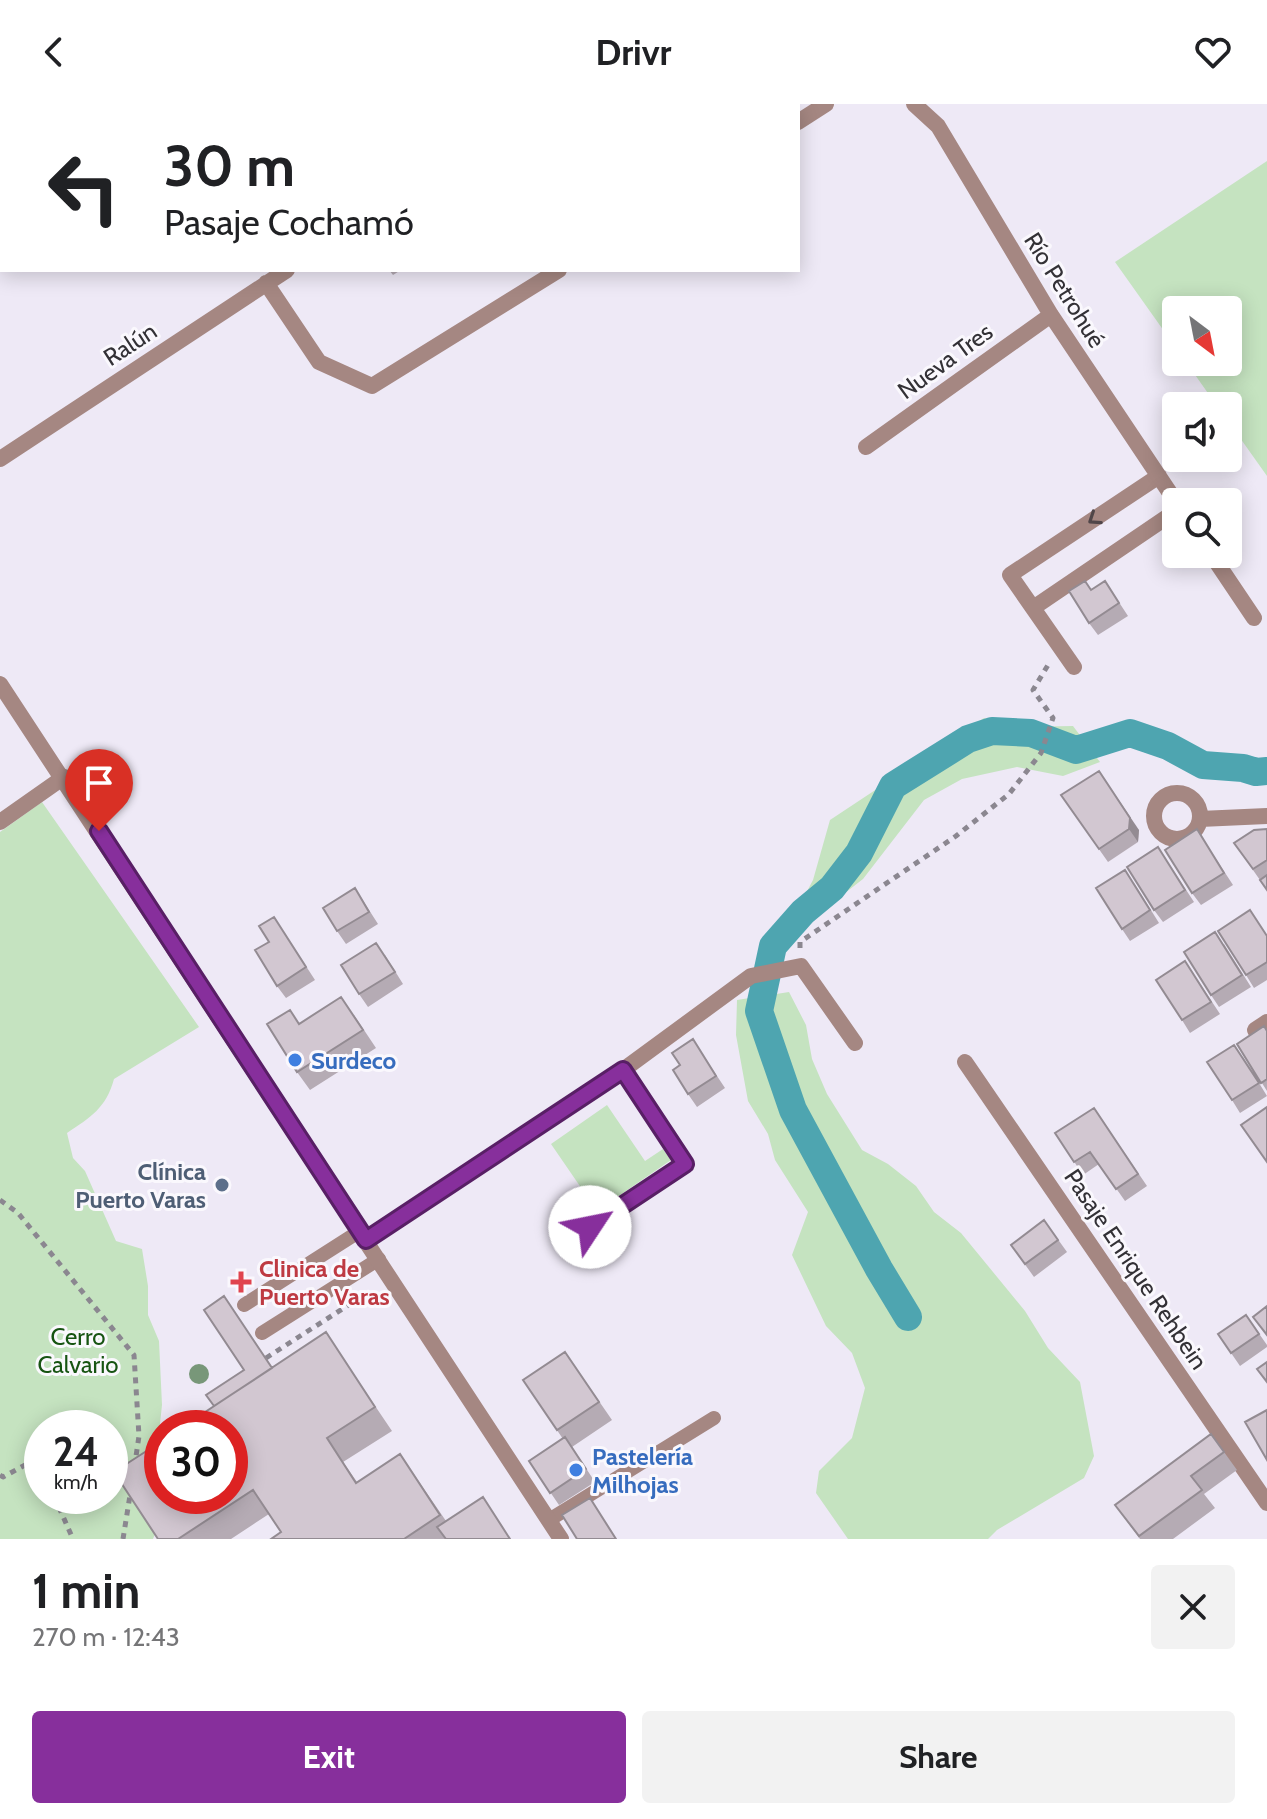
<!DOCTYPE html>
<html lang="en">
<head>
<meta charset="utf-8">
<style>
	:root { --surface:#fff; --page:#f2f2f2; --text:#202124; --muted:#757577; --accent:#872f9c }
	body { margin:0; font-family:Cabin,sans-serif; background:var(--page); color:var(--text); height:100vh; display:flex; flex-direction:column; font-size:30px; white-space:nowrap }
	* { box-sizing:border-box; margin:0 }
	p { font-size:26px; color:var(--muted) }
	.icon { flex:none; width:44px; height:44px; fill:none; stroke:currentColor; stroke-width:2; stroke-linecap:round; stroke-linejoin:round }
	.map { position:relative; height:1435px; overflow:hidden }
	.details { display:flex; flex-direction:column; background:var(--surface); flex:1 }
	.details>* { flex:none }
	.top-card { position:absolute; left:0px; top:0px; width:800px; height:168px; box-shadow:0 4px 20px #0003; background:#fff; color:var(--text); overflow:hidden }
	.needle { width:52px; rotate:148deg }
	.controls { position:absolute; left:1162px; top:192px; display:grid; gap:16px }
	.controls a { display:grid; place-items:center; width:80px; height:80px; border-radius:8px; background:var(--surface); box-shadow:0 4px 20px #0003; font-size:40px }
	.speed { position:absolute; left:24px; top:1306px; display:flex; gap:16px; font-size:40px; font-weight:700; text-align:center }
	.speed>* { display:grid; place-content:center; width:104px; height:104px; border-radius:50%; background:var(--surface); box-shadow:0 4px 20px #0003; line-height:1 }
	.speed small { font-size:20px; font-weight:400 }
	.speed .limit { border:12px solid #d22; background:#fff; color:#111 }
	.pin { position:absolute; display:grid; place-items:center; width:68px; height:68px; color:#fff; margin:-82px -34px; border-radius:50% 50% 50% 0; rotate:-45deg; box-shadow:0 0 8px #0007 }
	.pin .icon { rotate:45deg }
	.me { position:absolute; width:88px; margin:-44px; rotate:56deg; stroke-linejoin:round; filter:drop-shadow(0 0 6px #0008) }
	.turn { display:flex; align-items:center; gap:28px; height:168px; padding:0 32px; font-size:36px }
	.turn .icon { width:104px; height:104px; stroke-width:2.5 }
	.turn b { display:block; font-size:56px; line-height:68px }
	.round { display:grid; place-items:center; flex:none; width:84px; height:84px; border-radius:8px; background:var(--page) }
	.overview { display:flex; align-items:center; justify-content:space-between; height:136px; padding:0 32px }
	h1 { font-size:48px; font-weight:800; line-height:60px }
	.button { display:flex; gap:16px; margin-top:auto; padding:16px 32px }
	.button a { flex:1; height:92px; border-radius:8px; background:var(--accent); color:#fff; font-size:32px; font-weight:800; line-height:92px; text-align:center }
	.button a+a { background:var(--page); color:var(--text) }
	header { display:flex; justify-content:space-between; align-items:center; height:104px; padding:0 32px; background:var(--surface); font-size:36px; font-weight:800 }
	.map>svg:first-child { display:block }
	.green { fill:#c5e3c0; fill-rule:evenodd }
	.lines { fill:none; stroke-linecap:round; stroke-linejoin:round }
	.canal { stroke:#4ea5b0; stroke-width:28 }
	.path { stroke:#8b8790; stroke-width:5; stroke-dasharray:6 6; stroke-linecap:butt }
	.lane { stroke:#a58782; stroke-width:14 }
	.street { stroke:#a58782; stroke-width:16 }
	.tree { fill:#789779 }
	.wall { fill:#b5abb4 }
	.shaded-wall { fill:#938b92 }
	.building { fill:#d2c7d1; stroke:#938b92; stroke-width:2 }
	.oneway { stroke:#504649 }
	.route-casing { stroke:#581f65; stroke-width:20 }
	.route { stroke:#872f9c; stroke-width:14 }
	.shop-dot { fill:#3f7fe0; stroke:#faf8fd; stroke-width:3 }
	.service-dot { fill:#5c6f8a; stroke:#faf8fd; stroke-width:3 }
	.health-dot { fill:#e0444e; stroke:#faf8fd; stroke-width:3 }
	.labels { text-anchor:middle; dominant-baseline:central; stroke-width:6; stroke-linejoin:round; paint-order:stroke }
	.street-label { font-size:24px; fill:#333136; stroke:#faf8fd }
	.shop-label { font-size:24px; font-weight:bold; fill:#366cbe; stroke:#faf8fd; text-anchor:start }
	.service-label { font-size:24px; font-weight:bold; fill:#4e5e75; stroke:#faf8fd; text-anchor:end }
	.health-label { font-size:24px; font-weight:bold; fill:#be3a42; stroke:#faf8fd; text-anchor:start }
	.park-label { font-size:24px; fill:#175412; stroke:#faf8fd }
</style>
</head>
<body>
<header><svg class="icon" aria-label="back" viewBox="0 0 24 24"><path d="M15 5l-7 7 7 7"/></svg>Drivr<svg class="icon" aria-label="heart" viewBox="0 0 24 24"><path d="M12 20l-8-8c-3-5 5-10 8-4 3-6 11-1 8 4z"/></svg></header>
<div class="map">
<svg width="1267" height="1435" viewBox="0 0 1267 1435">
	<rect width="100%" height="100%" fill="#eee9f6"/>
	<!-- green -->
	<path class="green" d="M1267,57V372L1228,317V302H1217L1186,258H1228V206H1176V244L1115,158Z
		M984,614L1012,623L1073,622L1100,658L1063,672L1017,663L962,675L924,696L863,775L845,789L822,806H797L813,776L830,716Z
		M42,698L199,923L114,975C106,1004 91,1013 67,1029L73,1054L85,1067L116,1137L142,1145L148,1182V1211L159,1237L162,1301L155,1366L157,1425L153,1435H0V728ZM42,1324H110V1392H42Z
		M789,888L806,921L812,955L827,990L862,1046L888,1060L916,1082L934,1108L961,1129L1025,1207L1048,1244L1080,1278L1094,1352L1084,1374L997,1426L988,1435H848L816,1389L819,1367L852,1334L865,1284L852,1249L826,1222L792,1151L808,1108L775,1056L768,1030L748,997L736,931L737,896Z
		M607,1001L645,1057L663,1045L671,1056L597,1107L551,1040Z"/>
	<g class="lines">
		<!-- canal -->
		<path class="canal" d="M908,1213L879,1165L793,1006L759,907L773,842L803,808L832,784L859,749L893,682L968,635L992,627L1031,629L1076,646L1130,629L1168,642L1203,661L1243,664L1256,668L1267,667"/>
		<!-- path -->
		<path class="path" d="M800,844V838L956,732L1009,690L1041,649L1053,614L1033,586L1048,561
			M0,1096L18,1109L134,1251L139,1332L135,1359
			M266,1254L353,1198L350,1194
			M0,1371L3,1373L38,1354L42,1363
			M54,1392L73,1435
			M123,1435L131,1385"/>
		<!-- lane -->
		<path class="lane" d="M244,1201L360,1127
			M262,1229L379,1155
			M549,1416L714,1314"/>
		<!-- street -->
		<path class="street" d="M914,0L938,22L1051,211L1176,398
			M238,2L242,0
			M549,2L552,0
			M798,18L826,0
			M0,93L2,95
			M0,127L2,126
			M266,179L319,258L372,282L559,166
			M866,343L1051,211
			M0,355L287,166
			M1211,450L1254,514
			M1033,504L1176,407
			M1074,563L1010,471L1159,372
			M0,580L561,1435
			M1154 712a23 23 0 1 1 46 0a23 23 0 1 1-46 0Z
			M1200,715L1267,712
			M0,718L64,673
			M1255,926L1267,918
			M965,958L1267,1399
			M590,1123L685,1060L623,966
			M366,1136L623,966L751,872L801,862L855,939"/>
	</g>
	<!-- trees -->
	<circle class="tree" cx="199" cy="1270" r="10"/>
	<!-- wall -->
	<path class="wall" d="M389,166H401L393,171Z
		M1105,477L1128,512L1098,531L1089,519Z
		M1061,691L1139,726L1138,738L1108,758Z
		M1267,725V786L1234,739Z
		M1205,738L1233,781L1201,801L1192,789Z
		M1158,743L1194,798L1163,818L1154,806Z
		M1134,779L1159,819L1130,837L1122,825Z
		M355,784L378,820L346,840L337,827Z
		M274,813L315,876L286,894L277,882L269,838Z
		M1267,831V876L1254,884L1246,871Z
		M1224,840L1251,883L1219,903L1211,891Z
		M385,851L403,880L368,903L359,890Z
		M1185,857L1220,910L1190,929L1182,916Z
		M354,911L376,944L310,986L297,968L299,919Z
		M1267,926V987L1237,940Z
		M701,948L725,984L697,1003L688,990Z
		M1243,953L1267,992L1240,1009L1232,996Z
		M1094,1004L1147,1082L1125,1097L1099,1060L1083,1071L1055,1029Z
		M1044,1116L1067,1148L1034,1173L1011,1141Z
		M1246,1211L1267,1241V1243L1240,1262L1218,1230Z
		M565,1248L612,1316L572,1343L595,1378L559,1401L529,1357L563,1335L523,1276Z
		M342,1253L392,1327L343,1358L357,1378L400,1350L446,1417L511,1435H271L281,1428L269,1410L231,1435H158L272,1264Z
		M1211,1330L1237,1366L1204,1390L1215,1404L1173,1435H1140L1115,1401Z"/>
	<!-- shaded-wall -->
	<path class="shaded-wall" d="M1099,667L1139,726L1138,738L1129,725Z"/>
	<!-- building -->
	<path class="building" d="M601,0H645L642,2H602Z
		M1085,477L1091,486L1105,477L1119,499L1089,519L1069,487Z
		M1099,667L1130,714L1129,725L1099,745L1061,691Z
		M1197,725L1224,769L1192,789L1165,746Z
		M1267,725V756L1253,765L1234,739L1254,726Z
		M1158,743L1185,786L1154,806L1127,763Z
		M1125,766L1150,806L1122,825L1096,784Z
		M1267,771V786L1260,776Z
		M355,784L369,808L337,827L323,804Z
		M1250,806L1267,832V858L1246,871L1218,827Z
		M274,813L306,863L277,882L255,846L269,838L259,822Z
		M1215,828L1242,871L1211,891L1184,848Z
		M376,839L395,868L359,890L341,861Z
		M1185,857L1211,898L1182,916L1156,876Z
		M341,893L363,926L297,968L267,920L290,906L299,920Z
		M1264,922L1267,927V975L1261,979L1237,940Z
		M693,935L716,972L688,990L673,966L680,961L672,949Z
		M1234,941L1259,979L1232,996L1207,958Z
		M1267,1003V1058L1241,1021Z
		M1094,1004L1138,1070L1116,1085L1090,1048L1074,1058L1055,1029Z
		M1044,1116L1058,1136L1025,1160L1011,1141Z
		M224,1192L272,1264L214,1302L206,1291L244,1266L204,1206Z
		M1267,1202V1231L1253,1213Z
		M1246,1211L1259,1230L1231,1249L1218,1230Z
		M326,1228L375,1303L327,1334L356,1379L400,1350L440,1411L404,1435H271L281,1428L253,1386L178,1435H158L114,1368L162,1337V1392H230V1324H181Z
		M565,1248L599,1298L557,1326L523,1276Z
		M1267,1258V1278L1257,1265Z
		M1267,1306V1356L1245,1318Z
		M1211,1330L1224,1348L1191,1372L1202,1386L1139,1432L1115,1401Z
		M565,1333L586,1365L550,1389L529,1357Z
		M483,1393L510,1435H446L437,1423Z
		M590,1394L616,1435H577L562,1411Z"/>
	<!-- one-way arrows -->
	<defs><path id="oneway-chevron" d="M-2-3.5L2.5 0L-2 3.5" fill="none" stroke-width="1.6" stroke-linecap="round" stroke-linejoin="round" transform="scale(2)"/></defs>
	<use class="oneway" href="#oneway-chevron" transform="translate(1094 415) rotate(146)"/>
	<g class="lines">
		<defs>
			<path id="route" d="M99,727L366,1136L623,966L685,1060L590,1123"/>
		</defs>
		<!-- route casing -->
		<use href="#route" class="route-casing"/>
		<!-- route -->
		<use href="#route" class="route"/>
	</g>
	<!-- markers -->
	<g class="shop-dot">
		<circle cx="295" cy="956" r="8"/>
		<circle cx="576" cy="1366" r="8"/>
	</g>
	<circle class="service-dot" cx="222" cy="1081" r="8"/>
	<path class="health-dot" d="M237 1166h8v8h8v8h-8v8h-8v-8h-8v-8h8z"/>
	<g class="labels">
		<!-- street labels -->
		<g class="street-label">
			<text transform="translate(1065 186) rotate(58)">Río Petrohué</text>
			<text transform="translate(130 240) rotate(-33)">Ralún</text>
			<text transform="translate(945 257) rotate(-36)">Nueva Tres</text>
			<text transform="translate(1136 1165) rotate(56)">Pasaje Enrique Rehbein</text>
		</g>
		<!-- shop labels -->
		<g class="shop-label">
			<text x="311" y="956">Surdeco</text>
			<text x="592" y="1352">Pastelería<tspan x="592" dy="28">Milhojas</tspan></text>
		</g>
		<!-- service labels -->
		<g class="service-label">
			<text x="206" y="1067">Clínica<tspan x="206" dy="28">Puerto Varas</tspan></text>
		</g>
		<!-- health labels -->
		<g class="health-label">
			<text x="259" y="1164">Clinica de<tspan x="259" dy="28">Puerto Varas</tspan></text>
		</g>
		<!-- park labels -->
		<g class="park-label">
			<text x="78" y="1232">Cerro<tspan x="78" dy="28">Calvario</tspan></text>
		</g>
	</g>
</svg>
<div class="controls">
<a><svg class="needle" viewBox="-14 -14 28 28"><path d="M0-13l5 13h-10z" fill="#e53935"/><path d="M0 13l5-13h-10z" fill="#757577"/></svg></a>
<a><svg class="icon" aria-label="sound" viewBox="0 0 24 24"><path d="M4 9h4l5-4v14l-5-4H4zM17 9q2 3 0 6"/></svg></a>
<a><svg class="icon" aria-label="search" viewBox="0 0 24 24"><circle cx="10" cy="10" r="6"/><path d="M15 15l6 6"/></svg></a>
</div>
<div class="speed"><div>24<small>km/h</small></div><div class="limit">30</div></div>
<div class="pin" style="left:99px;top:727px;background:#d93025"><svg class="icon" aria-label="arrive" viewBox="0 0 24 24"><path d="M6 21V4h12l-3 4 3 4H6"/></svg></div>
<svg class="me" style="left:590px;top:1123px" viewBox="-20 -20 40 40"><circle r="19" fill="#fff"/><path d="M0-13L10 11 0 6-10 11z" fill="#872f9c"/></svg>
<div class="top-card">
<div class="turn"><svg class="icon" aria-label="left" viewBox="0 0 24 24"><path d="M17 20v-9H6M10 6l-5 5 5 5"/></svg><div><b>30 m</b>Pasaje Cochamó</div></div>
</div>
</div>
<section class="details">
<div class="overview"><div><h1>1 min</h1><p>270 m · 12:43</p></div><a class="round"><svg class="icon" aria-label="close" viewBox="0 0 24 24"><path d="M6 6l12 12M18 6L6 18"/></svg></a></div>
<div class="button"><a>Exit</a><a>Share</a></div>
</section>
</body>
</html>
